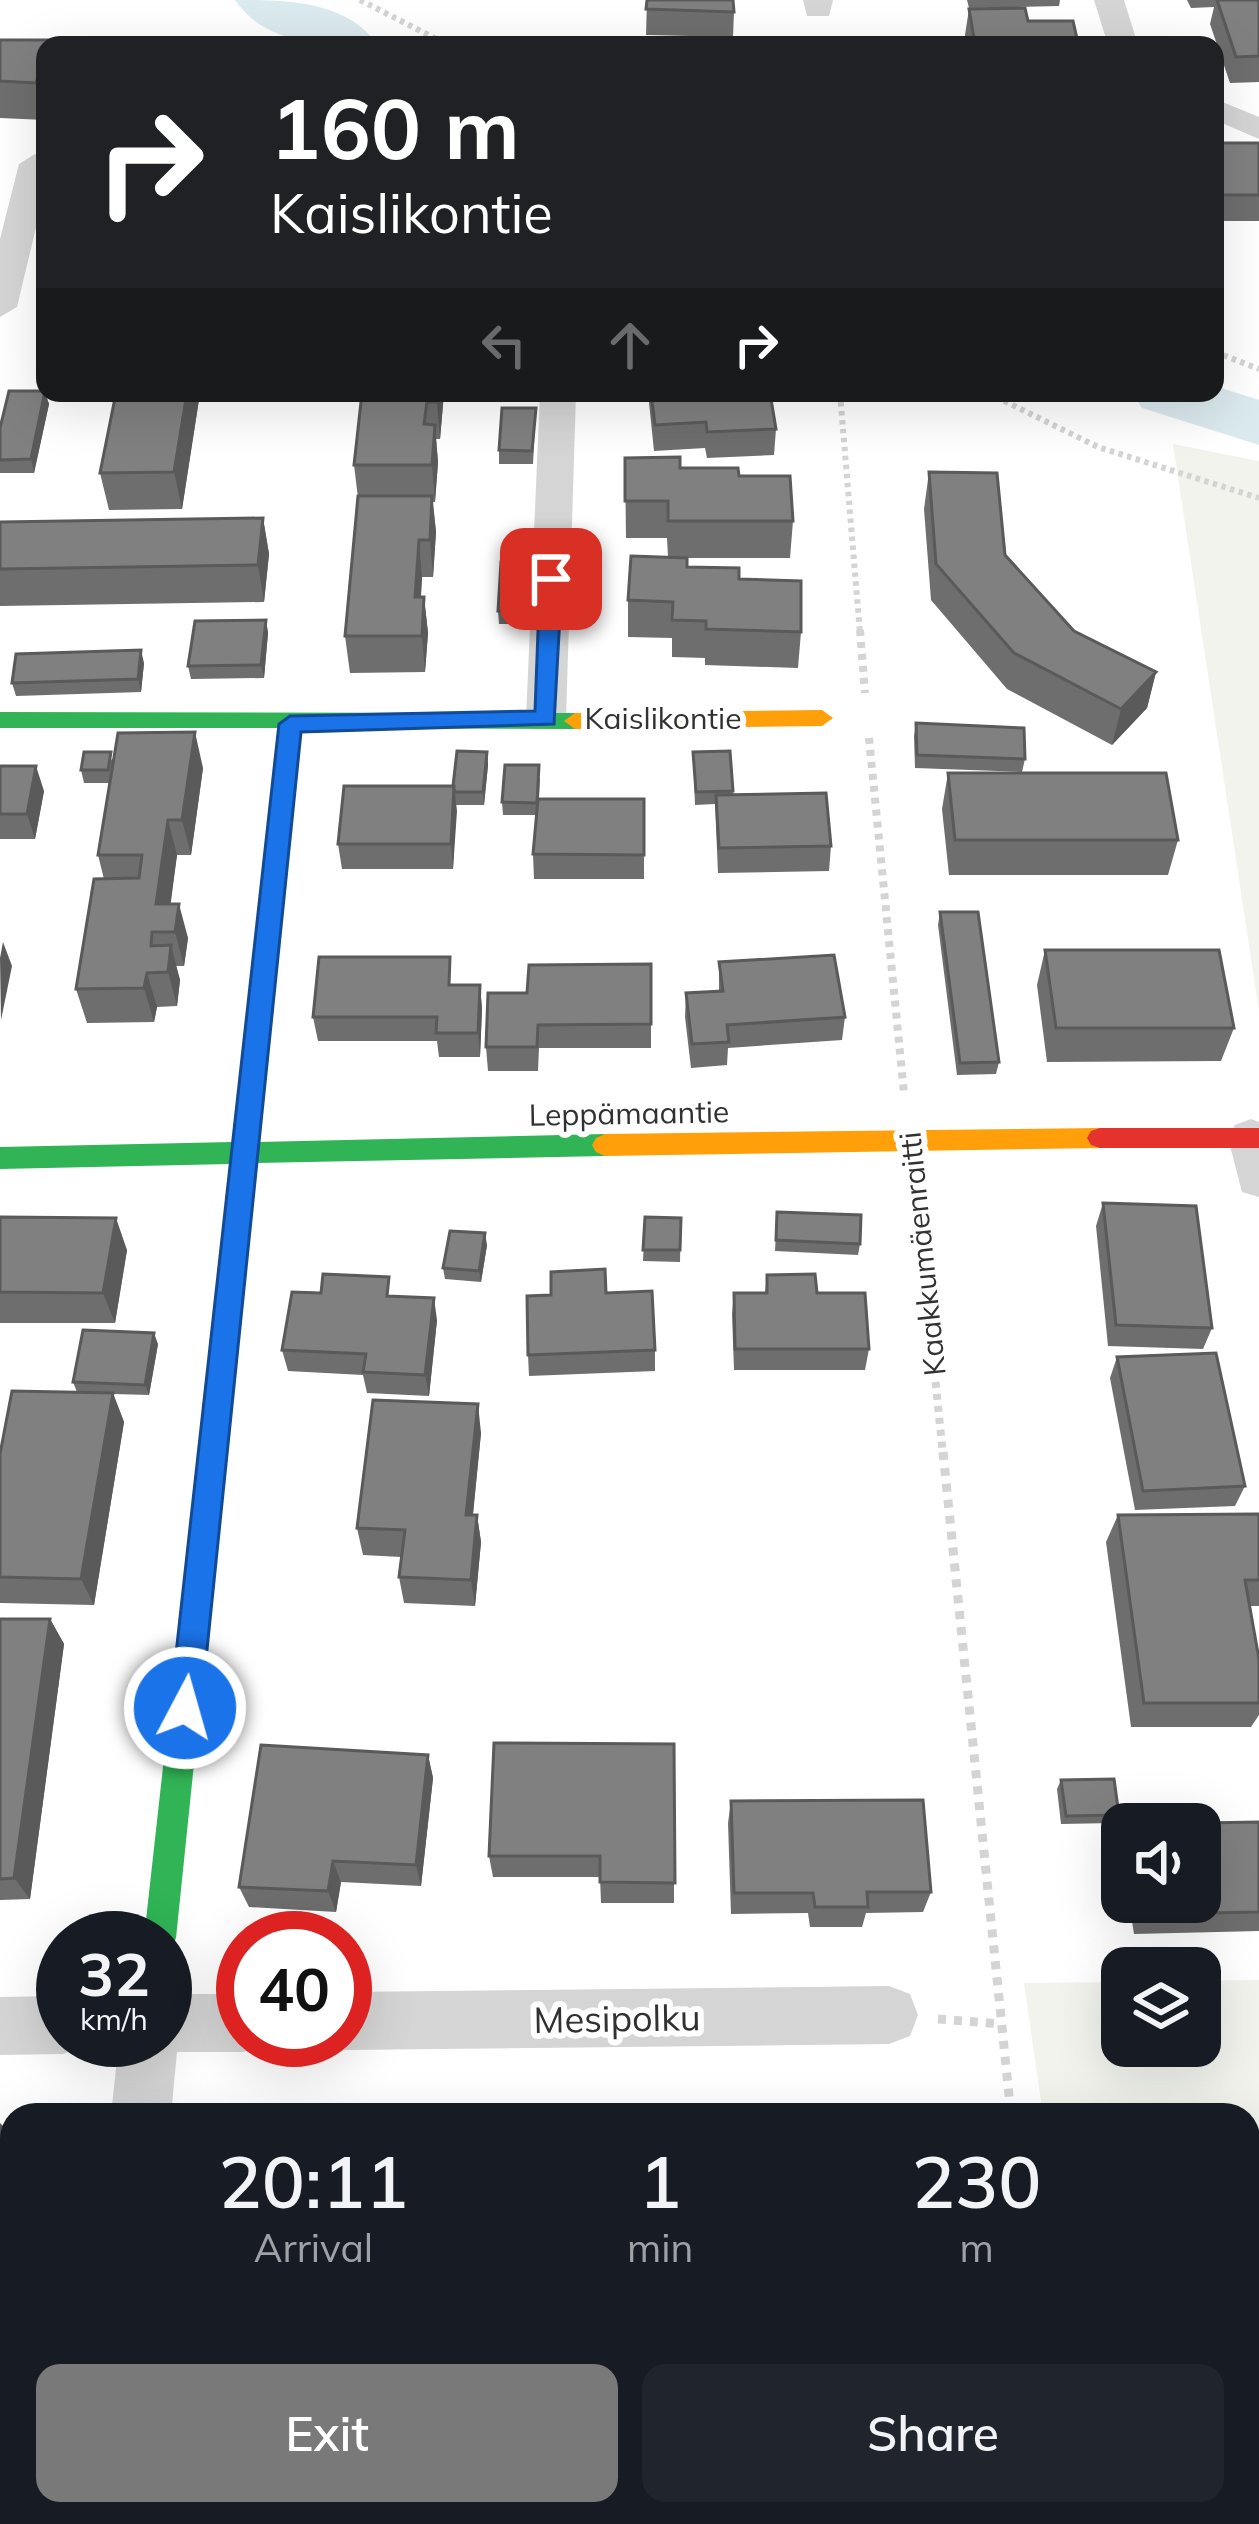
<!DOCTYPE html>
<html lang="en">
<head>
<meta charset="utf-8">
<style>
	:root { --surface:#171b24; --page:#20242c; --text:#f1f3f6; --muted:#9ea1a6; --accent:#797979 }
	body { margin:0; font-family:Mulish,sans-serif; background:var(--page); color:var(--text); height:100vh; display:flex; flex-direction:column; font-size:45px; white-space:nowrap }
	* { box-sizing:border-box; margin:0 }
	p { font-size:39px; color:var(--muted) }
	.icon { flex:none; width:66px; height:66px; fill:none; stroke:currentColor; stroke-width:2; stroke-linecap:round; stroke-linejoin:round }
	.map { position:relative; flex:1; overflow:hidden }
	.side { position:absolute; left:0px; top:2103px; width:1260px; height:423px; display:flex; flex-direction:column; background:var(--surface); border-radius:36px 36px 0 0; box-shadow:0 12px 48px #0002 }
	.side>* { flex:none }
	.guide { position:absolute; left:36px; top:36px; width:1188px; height:366px; border-radius:24px; box-shadow:0 12px 48px #0002; background:#202124; color:#fff; overflow:hidden }
	.fabs { position:absolute; left:1101px; top:1803px; display:grid; gap:24px }
	.fabs a { display:grid; place-items:center; width:120px; height:120px; border-radius:24px; background:var(--surface); box-shadow:0 12px 48px #0002; font-size:60px }
	.speed { position:absolute; left:36px; top:1911px; display:flex; gap:24px; font-size:60px; font-weight:700; text-align:center }
	.speed>* { display:grid; place-content:center; width:156px; height:156px; border-radius:50%; background:var(--surface); box-shadow:0 12px 48px #0002; line-height:1 }
	.speed small { font-size:30px; font-weight:400 }
	.speed .limit { border:18px solid #d22; background:#fff; color:#111 }
	.pin { position:absolute; display:grid; place-items:center; width:102px; height:102px; color:#fff; margin:-51px; border-radius:24px; box-shadow:0 6px 18px #0006 }
	.me { position:absolute; width:132px; margin:-66px; rotate:6deg; stroke-linejoin:round; filter:drop-shadow(0 0 9px #0008) }
	.turn { display:flex; align-items:center; gap:42px; height:252px; padding:0 36px; font-size:54px }
	.turn .icon { width:156px; height:156px; stroke-width:2.5 }
	.turn b { display:block; font-size:84px; line-height:102px }
	.lanes { display:flex; align-items:center; height:114px; padding:0 36px; background:#0003; justify-content:center; gap:60px; direction:ltr }
	.lanes .off { opacity:.35 }
	.eta { display:flex; justify-content:space-evenly; align-items:center; height:204px; text-align:center }
	.eta b { font-size:72px; font-weight:600; line-height:84px }
	.action { display:flex; gap:24px; margin-top:auto; padding:24px 36px }
	.action a { flex:1; height:138px; border-radius:24px; background:var(--accent); color:#fff; font-size:48px; font-weight:600; line-height:138px; text-align:center }
	.action a+a { background:var(--page); color:var(--text) }
	.map>svg:first-child { display:block }
	.green { fill:#f1f3ec }
	.lines { fill:none; stroke-linecap:round; stroke-linejoin:round }
	.river { fill:#dbeaef; fill-rule:evenodd }
	.path-far2 { stroke:#d4d4d4; stroke-width:6; stroke-dasharray:4.5 4.5; stroke-linecap:butt }
	.path-far1 { stroke:#d4d4d4; stroke-width:8; stroke-dasharray:6 6; stroke-linecap:butt }
	.path { stroke:#d4d4d4; stroke-width:9; stroke-dasharray:8 8; stroke-linecap:butt }
	.street { fill:#d5d5d5; fill-rule:evenodd }
	.fast { fill:#30b455; fill-rule:evenodd }
	.slow { fill:#ff9f0a; fill-rule:evenodd }
	.jam { fill:#e5322d; fill-rule:evenodd }
	.wall { fill:#6e6e6e }
	.shaded-wall { fill:#5a5a5a }
	.building { fill:#808080; stroke:#5a5a5a; stroke-width:3 }
	.route { fill:#1a73e8; stroke:#114b97; stroke-width:3 }
	.labels { text-anchor:middle; dominant-baseline:central; stroke-width:12; stroke-linejoin:round; paint-order:stroke }
	.street-label { font-size:30px; fill:#313131; stroke:#fff }
	.near-street-label { font-size:36px; fill:#313131; stroke:#fff }
</style>
</head>
<body>
<div class="map">
<svg width="1259" height="2524" viewBox="0 0 1259 2524">
	<rect width="100%" height="100%" fill="#fff"/>
	<!-- green -->
	<path class="green" d="M1173,444L1259,461V1011Z
		M1259,1980V2524H1097L1096,2514H1248V2115H1043L1024,1983L1122,1982V2046H1200V1981Z"/>
	<g class="lines">
		<!-- river -->
		<path class="river" d="M235,0C285,0 346,0 378,45C327,45 267,47 235,0Z
			M1215,386L1259,400V445L1142,408L1132,393H1215Z"/>
		<!-- path-far2 -->
		<path class="path-far2" d="M360,0L448,45
			M1215,352L1259,369
			M840,393L860,633
			M988,393L1098,447L1259,498"/>
		<!-- path-far1 -->
		<path class="path-far1" d="M860,630L865,693
			M869,738L904,1093
			M916,1191L943,1455"/>
		<!-- path -->
		<path class="path" d="M943,1452L1011,2115
			M938,2019L1002,2024
			M1048,2514L1049,2524"/>
		<!-- street -->
		<path class="street" d="M803,0H833L829,16H807Z
			M1094,0H1124L1138,45H1108Z
			M1215,99L1259,117V139L1215,120Z
			M35,154L45,157V190L17,307L0,317V239L19,164Z
			M540,393H576L566,719L560,729H532L526,719Z
			M1251,1119L1259,1122V1197L1242,1192L1228,1138L1235,1125Z
			M889,1986L910,1994L918,2015L910,2036L889,2044L345,2050L323,2040H345V1992Z
			M165,1994H243V2040L264,2044L243,2052H177L171,2115H111L119,2040H165Z
			M63,1996V2040H86L84,2046L63,2054L0,2055V1997Z
			M68,2514H134L133,2524H67Z"/>
		<!-- fast -->
		<path class="fast" d="M0,712L575,713L586,721L575,729L301,728L258,1142L605,1134L614,1138L618,1145L614,1152L605,1156L256,1163L176,1938L171,1949L165,1952V1938H144L230,1164L0,1169V1147L232,1142L278,728H0Z"/>
		<!-- slow -->
		<path class="slow" d="M822,710L833,718L822,726L575,729L564,721L575,713Z
			M1100,1128L1109,1131L1113,1138L1109,1145L1100,1148L605,1156L596,1152L592,1145L596,1138L605,1134Z"/>
		<!-- jam -->
		<path class="jam" d="M1100,1128H1259V1148H1100L1091,1145L1087,1138L1091,1131Z"/>
	</g>
	<!-- wall -->
	<path class="wall" d="M647,0L734,12L733,37L646,35Z
		M967,0H1060L1059,6L969,8Z
		M1187,0H1259V82L1230,83L1210,24L1214,7L1191,8Z
		M969,9L1028,21L1078,43V45H967L965,35Z
		M0,40H50L51,45H45V120L0,118Z
		M1215,143H1259V221H1215Z
		M45,393L49,404L34,473H0V428Z
		M116,393H200L182,509L109,510L100,473Z
		M362,393H444L440,439H436L438,462L435,502H433L436,532L433,577H422L421,597H424L428,633L425,672L350,673L345,636L358,498L354,465Z
		M648,393H770L776,429L774,455L707,458L705,448L654,451Z
		M536,408L533,464H499V450Z
		M625,458L680,468L739,476L793,521L790,558H687V567L739,579L801,632L798,668L705,665V658L672,657V638L628,637V600L668,557L667,538H626Z
		M929,472L1074,631L1156,672L1147,708L1112,745L1007,689L931,600L924,509Z
		M263,518L269,554L264,602L0,606V522Z
		M535,575L532,624H499L498,611Z
		M266,620L268,633L264,678L191,679L188,666Z
		M144,663L141,692L16,696L12,683Z
		M916,723L1025,759L1022,772L915,768L914,736Z
		M730,751L733,795L831,846L829,871L718,873L715,804L695,805L693,752Z
		M487,752L488,765L484,805H456L453,869H342L338,844L453,786Z
		M113,759L203,768L191,855H177L170,904L188,938L184,966H176L180,980L177,1006L157,1007L154,1022L87,1023L76,989L104,879L98,855L109,783H84L81,770Z
		M0,766L44,791L35,839H0Z
		M948,773L1178,840L1168,875H949L942,809Z
		M540,778L539,799H644V879H534L533,854L537,815H503L502,802Z
		M940,912L999,1062L996,1074L957,1075L938,925Z
		M1045,950L1234,1028L1221,1061L1047,1062L1037,985Z
		M719,962L845,1017L842,1040L728,1048L727,1065L691,1068L685,1017L686,993L719,991Z
		M651,964V1048H539L538,1071H488L486,1047Z
		M453,985H480L482,1009L480,1057H439L437,1041H318L313,1017Z
		M1103,1203L1212,1328L1203,1349L1108,1346L1096,1226Z
		M777,1212L860,1244L858,1255L775,1251Z
		M0,1217L127,1250L115,1323H0Z
		M645,1217L681,1218L680,1262L643,1261Z
		M487,1245L481,1282L445,1279L443,1268Z
		M767,1275L869,1349L865,1370H734L732,1314L734,1293H765Z
		M606,1293L655,1350V1371L529,1376L528,1355Z
		M392,1296L437,1320L429,1396L367,1393L363,1375L288,1371L282,1350Z
		M158,1344L149,1395L113,1394L124,1422L94,1605L0,1603V1454L77,1392L73,1382Z
		M1117,1357L1245,1486L1235,1506L1135,1510L1110,1378Z
		M481,1433L473,1515H477L481,1542L475,1606L404,1603L399,1577L401,1557L363,1555L357,1528Z
		M1259,1514V1606H1250L1259,1659V1715L1251,1727H1131L1106,1542L1118,1515Z
		M0,1619H50L64,1644L30,1899L0,1900Z
		M674,1744V1903H601L600,1877H493L489,1856Z
		M428,1755L433,1778L421,1886L341,1882L336,1912L249,1907L239,1887Z
		M1061,1780L1119,1815L1114,1823L1061,1824L1057,1789Z
		M731,1801L931,1892L923,1912L866,1913L862,1927H810L808,1913L731,1914L728,1823Z
		M1259,1822V1931L1134,1934L1129,1902H1200Z"/>
	<!-- shaded-wall -->
	<path class="shaded-wall" d="M45,56V120L36,83Z
		M45,393L49,404L34,473L31,459Z
		M187,393H200L182,509L174,472Z
		M437,393H444L440,439L437,402Z
		M435,425L438,462L435,502L432,465Z
		M432,496L436,532L433,577L430,540Z
		M263,518L269,554L264,602L258,565Z
		M419,540L422,577L418,634L415,597Z
		M424,597L428,633L425,672L422,636Z
		M266,620L268,633L264,678L261,665Z
		M141,650L144,663L141,692L138,679Z
		M1156,672L1147,708L1112,745L1121,709Z
		M195,732L203,768L191,855L182,820Z
		M487,752L488,765L484,805L483,792Z
		M36,766L44,791L35,839L27,814Z
		M454,786L457,811L453,869L451,844Z
		M168,820L177,855L167,932L156,904Z
		M179,904L188,938L184,966L175,932Z
		M3,942L12,966L1,1020L0,958Z
		M171,945L180,980L177,1006L168,972Z
		M147,973L157,1007L154,1022L144,988Z
		M480,985L482,1009L480,1057L478,1033Z
		M116,1218L127,1250L115,1323L103,1293Z
		M485,1233L487,1245L481,1282L479,1271Z
		M434,1298L437,1320L429,1396L425,1375Z
		M154,1333L158,1344L149,1395L145,1385Z
		M113,1393L124,1422L94,1605L81,1579Z
		M478,1404L481,1433L470,1542L466,1515Z
		M477,1515L481,1542L475,1606L471,1580Z
		M50,1619L64,1644L30,1899L14,1878Z
		M428,1755L433,1778L421,1886L416,1865Z
		M333,1861L341,1882L336,1912L328,1891Z
		M0,2123L6,2129L0,2171Z"/>
	<!-- building -->
	<path class="building" d="M647,0H733L734,12L646,9Z
		M1217,0H1259V56L1236,57Z
		M1025,8L1028,21H1073L1078,43L975,44L969,9Z
		M0,40H50L48,45H45V56L36,83L0,81Z
		M183,43L182,45H116V44Z
		M1215,143H1259V195H1215Z
		M9,391H45L31,459L0,460V428Z
		M116,393H187L174,472L100,473Z
		M362,393H437V402H427L424,424L435,425L432,465H354Z
		M651,393H770L776,429L707,432L706,422L655,425Z
		M502,408H536L532,451L499,450Z
		M680,457V468H738L739,476H790L793,521H668V501H625V458Z
		M929,472L997,473L1005,555L1074,631L1156,672L1121,709L1014,653L936,564Z
		M358,496H432L430,540H419L415,597H424L422,636H345Z
		M263,518L258,565L0,569V522Z
		M631,556L687,558V567L739,568V579L801,581V632L706,629V621L672,620L673,602L628,600Z
		M501,562H534L532,611H498Z
		M266,620L261,665L188,666L195,621Z
		M141,650L138,679L12,683L16,654Z
		M916,723L1024,728L1025,759L917,755Z
		M195,732L182,820H168L156,904H179L175,932H152L151,946L171,945L168,972L147,973L144,988L76,989L94,879L139,878L142,855H98L118,733Z
		M457,751L487,752L483,792H455L453,786Z
		M730,751L733,791L696,792L693,752Z
		M84,752H111L108,770H81Z
		M505,765H539L537,803L502,802Z
		M0,766H36L27,814H0Z
		M948,773H1166L1178,840H955Z
		M344,786H454L451,844H338Z
		M826,793L831,846L719,848L716,795Z
		M538,799H644V855L533,854Z
		M940,912H978L999,1062L960,1063Z
		M1045,950H1219L1234,1028H1056Z
		M834,955L845,1017L727,1025L729,1042L692,1044L686,993L723,991L719,962Z
		M319,957H450L449,985H480L478,1033H436L437,1017H313Z
		M651,964V1024L538,1025L537,1047H486L488,993H527L529,965Z
		M1103,1203L1196,1206L1212,1328L1116,1325Z
		M777,1212L861,1215L860,1244L776,1240Z
		M0,1217L116,1218L103,1293L0,1292Z
		M645,1217L681,1218L680,1250H643Z
		M450,1231L485,1233L479,1271L443,1268Z
		M605,1269L606,1293L652,1291L655,1350L528,1355L527,1296L551,1295V1272Z
		M323,1274L389,1277L387,1296L434,1298L425,1375L363,1372L366,1354L282,1350L292,1292L321,1293Z
		M815,1274L817,1293H865L869,1349H735L734,1293H767V1275Z
		M83,1330L154,1333L145,1385L73,1382Z
		M1216,1353L1245,1486L1143,1491L1117,1357Z
		M12,1391L113,1393L81,1579L0,1577V1454Z
		M373,1400L478,1404L466,1515H477L471,1580L399,1577L405,1530L357,1528Z
		M1259,1514V1580H1245L1259,1659V1703H1144L1118,1515Z
		M0,1619H50L14,1878L0,1879Z
		M494,1743L674,1744L675,1883L600,1882V1856H489Z
		M261,1745L428,1755L416,1865L333,1861L328,1891L239,1887Z
		M1114,1779L1119,1815L1066,1816L1061,1780Z
		M923,1800L931,1892H867L868,1907H815L813,1893H734L731,1801Z
		M1259,1822V1912L1147,1914L1145,1902H1200V1824H1145Z"/>
	<!-- route -->
	<path class="route" d="M551,572L562,579L554,724L301,732L201,1708L196,1718L185,1722L174,1718L170,1708L279,724L290,716L535,711L540,579Z"/>
	<g class="labels">
		<!-- street labels -->
		<g class="street-label">
			<text x="663" y="718">Kaislikontie</text>
			<text transform="translate(629 1113) rotate(-1)">Leppämaantie</text>
			<text transform="translate(922 1254) rotate(-96)">Kaakkumäenraitti</text>
		</g>
		<!-- near-street labels -->
		<g class="near-street-label">
			<text transform="translate(617 2018) rotate(-1)">Mesipolku</text>
		</g>
	</g>
</svg>
<div class="fabs">
<a><svg class="icon" aria-label="sound" viewBox="0 0 24 24"><path d="M4 9h4l5-4v14l-5-4H4zM17 9q2 3 0 6"/></svg></a>
<a><svg class="icon" aria-label="layers" viewBox="0 0 24 24"><path d="M12 4l9 5-9 5-9-5zM3 14l9 5 9-5"/></svg></a>
</div>
<div class="speed"><div>32<small>km/h</small></div><div class="limit">40</div></div>
<div class="pin" style="left:551px;top:579px;background:#d93025"><svg class="icon" aria-label="arrive" viewBox="0 0 24 24"><path d="M6 21V4h12l-3 4 3 4H6"/></svg></div>
<svg class="me" style="left:185px;top:1708px" viewBox="-20 -20 40 40"><circle r="17" fill="#1a73e8" stroke="#fff" stroke-width="3"/><path d="M0-11L8 9 0 5-8 9z" fill="#fff"/></svg>
<div class="guide">
<div class="turn"><svg class="icon" aria-label="right" viewBox="0 0 24 24"><path d="M7 20v-9h11M14 6l5 5-5 5"/></svg><div><b>160 m</b>Kaislikontie</div></div>
<div class="lanes"><svg class="icon off" aria-label="left" viewBox="0 0 24 24"><path d="M17 20v-9H6M10 6l-5 5 5 5"/></svg><svg class="icon off" aria-label="ahead" viewBox="0 0 24 24"><path d="M12 20V5M6 11l6-6 6 6"/></svg><svg class="icon" aria-label="right" viewBox="0 0 24 24"><path d="M7 20v-9h11M14 6l5 5-5 5"/></svg></div>
</div>
<section class="side">
<div class="eta">
<div><b>20:11</b><p>Arrival</p></div>
<div><b>1</b><p>min</p></div>
<div><b>230</b><p>m</p></div>
</div>
<div class="action"><a>Exit</a><a>Share</a></div>
</section>
</div>
</body>
</html>
